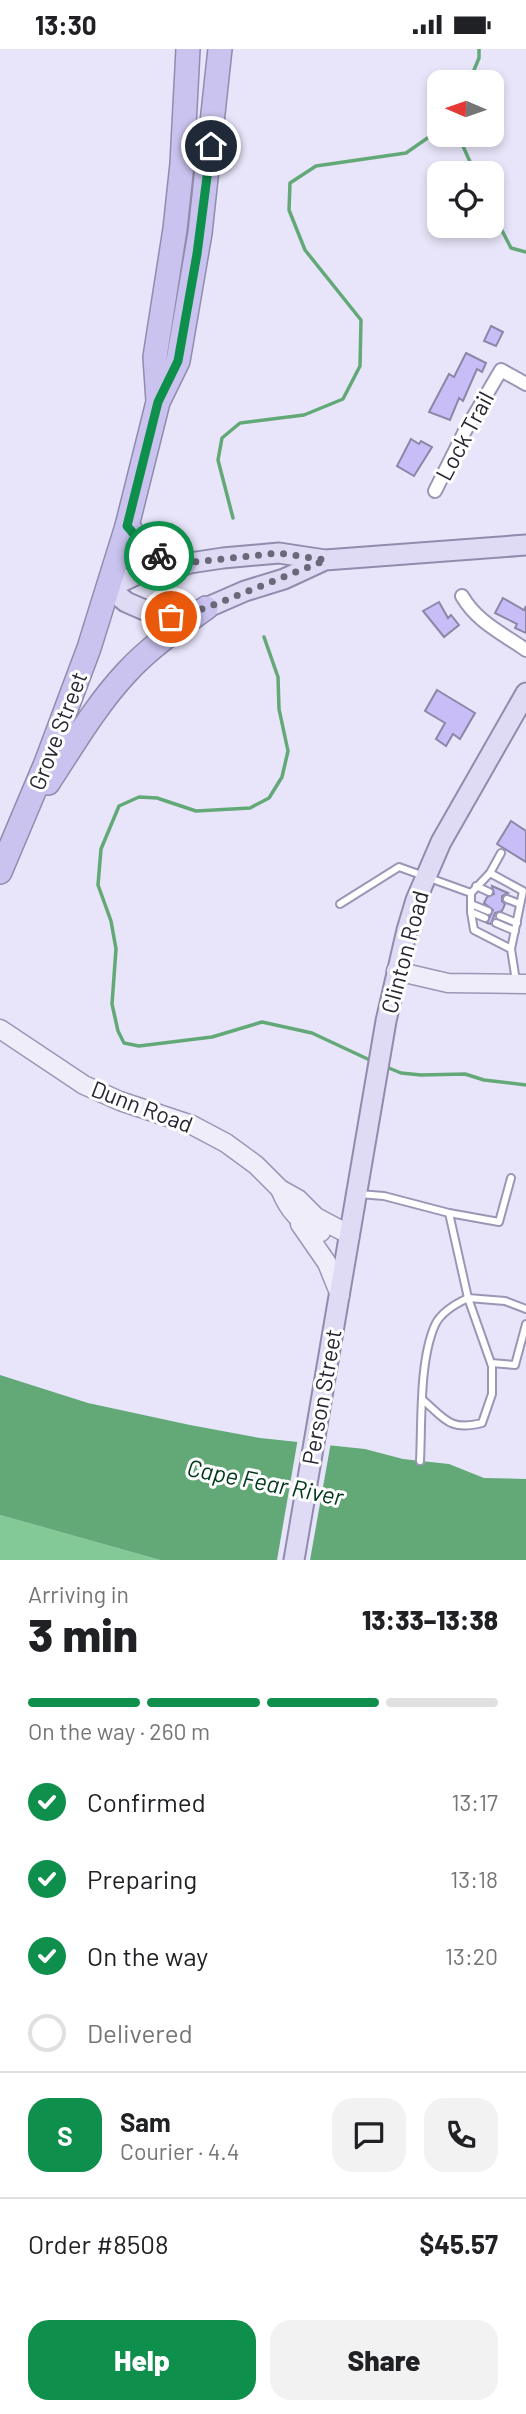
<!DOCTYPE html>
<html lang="en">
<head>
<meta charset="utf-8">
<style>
  :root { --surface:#fff; --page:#f2f2f2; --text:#202124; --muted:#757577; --line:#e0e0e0; --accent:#0e8f4c }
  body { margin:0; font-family:Barlow,sans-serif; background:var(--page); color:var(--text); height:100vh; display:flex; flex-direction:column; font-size:26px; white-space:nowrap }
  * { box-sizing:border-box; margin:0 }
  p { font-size:23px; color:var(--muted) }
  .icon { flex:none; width:38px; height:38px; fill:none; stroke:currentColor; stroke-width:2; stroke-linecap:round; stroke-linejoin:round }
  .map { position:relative; height:1511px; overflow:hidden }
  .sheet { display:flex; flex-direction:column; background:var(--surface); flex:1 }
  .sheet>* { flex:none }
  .needle { width:46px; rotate:272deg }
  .buttons { position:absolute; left:427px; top:21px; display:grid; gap:14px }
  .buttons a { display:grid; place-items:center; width:77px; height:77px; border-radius:14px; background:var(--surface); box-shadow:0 4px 10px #0003; font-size:35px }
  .pin { position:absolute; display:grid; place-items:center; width:60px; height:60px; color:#fff; margin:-30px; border:4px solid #fff; border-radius:50%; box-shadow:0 2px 7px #0007 }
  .courier { position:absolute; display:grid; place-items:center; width:70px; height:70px; margin:-35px; border:5px solid #0e8f4c; border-radius:50%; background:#fff; color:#222; box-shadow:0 2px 9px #0007 }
  .headline em { font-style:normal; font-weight:800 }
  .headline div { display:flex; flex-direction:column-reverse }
  .headline { display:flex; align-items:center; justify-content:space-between; height:119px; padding:0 28px }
  h1 { font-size:46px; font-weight:800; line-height:52px }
  .bar { display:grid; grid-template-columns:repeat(4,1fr); gap:10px 7px; align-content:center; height:84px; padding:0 28px }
  .bar i { height:9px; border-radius:5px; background:var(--line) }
  .bar .active { background:var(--accent) }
  .bar p { grid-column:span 4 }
  .line { display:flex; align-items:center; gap:18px; padding:0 28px; border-top:2px solid var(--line) }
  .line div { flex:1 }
  .round { display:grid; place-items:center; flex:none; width:74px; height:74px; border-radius:21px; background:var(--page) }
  ol { padding:0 28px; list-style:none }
  li { display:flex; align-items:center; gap:21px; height:77px }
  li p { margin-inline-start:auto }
  li .icon { padding:7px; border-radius:50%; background:var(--accent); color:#fff; stroke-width:4 }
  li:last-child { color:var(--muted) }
  li i { width:38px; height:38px; border:4px solid var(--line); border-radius:50% }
  .action { display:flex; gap:14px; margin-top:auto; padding:14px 28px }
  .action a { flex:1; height:80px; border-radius:21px; background:var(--accent); color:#fff; font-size:28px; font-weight:800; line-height:80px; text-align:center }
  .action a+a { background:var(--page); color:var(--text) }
  .status { display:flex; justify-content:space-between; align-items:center; height:49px; padding:0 35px; background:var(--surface); direction:ltr }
  .status svg { height:19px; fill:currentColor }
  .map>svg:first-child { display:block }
</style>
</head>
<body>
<div class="status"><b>13:30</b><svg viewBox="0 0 49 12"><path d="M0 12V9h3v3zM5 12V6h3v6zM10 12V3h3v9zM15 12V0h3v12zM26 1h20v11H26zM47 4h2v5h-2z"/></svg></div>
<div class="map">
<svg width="526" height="1511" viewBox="0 0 526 1511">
  <rect width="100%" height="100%" fill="#e8e5fa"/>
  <!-- forest -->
  <path fill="#82c996" d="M0,1466L160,1511H0Z"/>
  <!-- water -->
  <path fill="#63a978" d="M0,1326L88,1354L190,1376L260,1389L365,1400L403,1410L449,1415L484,1429L526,1430V1511H160L0,1466Z"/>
  <!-- pier -->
  <path fill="#e8e5fa" d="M298,1389L331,1393L310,1511H277Z"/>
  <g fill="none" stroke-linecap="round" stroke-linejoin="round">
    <!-- stream -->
    <g stroke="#63a978" stroke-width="3.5">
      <path d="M469,33L479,9V0"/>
      <path d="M458,86L475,124"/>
      <path d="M492,162L511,199L526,203"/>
      <path d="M233,469L218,411L222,389L240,374L304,366L343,350L360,317L361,271L305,201L289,161L290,134L316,117L406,104L439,81"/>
      <path d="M264,588L278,628L279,660L288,702L282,728L269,749L250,759L196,762L157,749L139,748L119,757L101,800L98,836L111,872L116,900L112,955L118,982L124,994L139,997L212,988L262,973L312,984L374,1013"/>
      <path d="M384,1017L401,1024L421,1026L465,1025L484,1031L526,1036"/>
    </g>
  </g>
  <!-- building -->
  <g fill="#c8bdf7" stroke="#8c87a7" stroke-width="2">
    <path d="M491,277L503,283L496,297L484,292Z"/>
    <path d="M466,304L486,314L482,323L477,320L463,352L459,349L450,371L429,363L449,325L454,328Z"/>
    <path d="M411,390L419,395L421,392L432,398L414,427L397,417Z"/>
    <path d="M503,549L524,561L526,557V584L515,579L517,575L495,564Z"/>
    <path d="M439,553L448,569L451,566L459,576L444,588L423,562Z"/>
    <path d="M437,641L475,664L460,690L453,685L446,697L436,690L445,674L425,662Z"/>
    <path d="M511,772L526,782V813L497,795Z"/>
    <path d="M492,837L508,844L502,847V852L505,855L502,862L495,864L491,875L487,874L493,861L484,854L487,848L494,845Z"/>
  </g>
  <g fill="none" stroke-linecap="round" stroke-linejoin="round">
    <defs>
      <g id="lane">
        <path d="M490,824L501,804"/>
        <path d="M476,837L489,843"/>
        <path d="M471,844L490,824L523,842L511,900"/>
        <path d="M507,850L520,855"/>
        <path d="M340,855L399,818L471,844V863L474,881L511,900L516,932"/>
        <path d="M471,855L488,862"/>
        <path d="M471,863L485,869"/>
        <path d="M500,867L517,874"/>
        <path d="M496,874L515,882"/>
        <path d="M359,1145L384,1147L449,1164L499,1173L511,1129"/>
        <path d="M449,1164L468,1249L505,1252L526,1260"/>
        <path d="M491,1314L515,1316L526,1275"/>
        <path d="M420,1412C422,1373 419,1312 435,1276C441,1263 455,1255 468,1249L492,1317V1345L482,1374C450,1382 446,1371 423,1351"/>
      </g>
      <g id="street">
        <path d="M435,442L465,382L501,321L526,335"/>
        <path d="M462,547C477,573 502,584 526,601"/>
      </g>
      <g id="secondary">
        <path d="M396,922L448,934L526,935"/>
        <path d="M0,980L84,1036L120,1052L192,1076L226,1094L256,1116L280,1140L298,1150L316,1168L350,1186"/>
        <path d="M280,1140C289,1162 299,1173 321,1183"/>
        <path d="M300,1175L327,1214L340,1246"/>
      </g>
      <g id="primary">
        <path d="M325,511L284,530L245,542L206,559L179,568L156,566L126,553L109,539L140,524L170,517L223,509L279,504L325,511L526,496"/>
        <path d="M294,1511L386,972L407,881L416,851L441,793L526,644"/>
      </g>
      <g id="highway">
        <path d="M158,352L155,308L175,180L182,115L188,0"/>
        <path d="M127,477C144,498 158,509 185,514"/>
        <path d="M48,734C73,696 96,656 127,623C150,598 178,579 206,559"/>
        <path d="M0,823L46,714L89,599L127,477L158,353L178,312L200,184L220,0"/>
      </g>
    </defs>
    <!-- lane casing -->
    <use href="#lane" stroke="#9b96b6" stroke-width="10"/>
    <!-- street casing -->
    <use href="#street" stroke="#9b96b6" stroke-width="16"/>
    <!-- secondary casing -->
    <use href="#secondary" stroke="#9b96b6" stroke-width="21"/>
    <!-- primary casing -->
    <use href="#primary" stroke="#918cad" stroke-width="23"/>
    <!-- highway casing -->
    <use href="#highway" stroke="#918cad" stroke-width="26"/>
    <!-- lane -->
    <use href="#lane" stroke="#fff" stroke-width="6"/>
    <!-- street -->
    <use href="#street" stroke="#fff" stroke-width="12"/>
    <!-- secondary -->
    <use href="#secondary" stroke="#efedfa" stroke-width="18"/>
    <!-- primary -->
    <use href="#primary" stroke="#dfdbf5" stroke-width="19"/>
    <!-- highway -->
    <use href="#highway" stroke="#cac3ef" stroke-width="23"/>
  </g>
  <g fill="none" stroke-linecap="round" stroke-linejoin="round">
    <!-- done -->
    <path stroke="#6b6979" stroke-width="7" stroke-dasharray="0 12.6" d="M159,507L185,514L279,504L326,511L206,559L171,568"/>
    <!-- route -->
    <path stroke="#0e8f4c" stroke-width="9" d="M159,507L145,498L127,477L158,353L178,312L197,205L211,97"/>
  </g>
  <g text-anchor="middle" stroke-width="6" stroke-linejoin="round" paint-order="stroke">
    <!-- street labels -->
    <g font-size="23" fill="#282633" stroke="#fff">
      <text transform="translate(465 387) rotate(-62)" y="8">Lock Trail</text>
      <text transform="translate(58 682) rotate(-69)" y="8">Grove Street</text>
      <text transform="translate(405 903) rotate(-75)" y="8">Clinton Road</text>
      <text transform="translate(142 1058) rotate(21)" y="8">Dunn Road</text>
      <text transform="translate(322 1348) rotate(-80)" y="8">Person Street</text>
    </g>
    <!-- water labels -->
    <g font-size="24" font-style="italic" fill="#00391a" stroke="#fff">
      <text transform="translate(265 1434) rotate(11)" y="8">Cape Fear River</text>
    </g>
  </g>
</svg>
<div class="buttons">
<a><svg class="needle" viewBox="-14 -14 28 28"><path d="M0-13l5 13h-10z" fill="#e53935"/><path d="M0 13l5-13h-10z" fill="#757577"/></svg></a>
<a><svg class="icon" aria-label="locate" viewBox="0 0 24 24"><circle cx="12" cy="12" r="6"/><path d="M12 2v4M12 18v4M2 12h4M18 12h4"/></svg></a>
</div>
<div class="pin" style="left:171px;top:568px;background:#ea580c"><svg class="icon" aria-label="bag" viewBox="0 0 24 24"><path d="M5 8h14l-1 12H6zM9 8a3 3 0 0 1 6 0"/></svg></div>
<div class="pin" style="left:211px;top:97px;background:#1f2937"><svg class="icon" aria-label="home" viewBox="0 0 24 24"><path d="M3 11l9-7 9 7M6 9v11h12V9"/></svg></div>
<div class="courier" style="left:159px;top:507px"><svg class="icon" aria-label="bike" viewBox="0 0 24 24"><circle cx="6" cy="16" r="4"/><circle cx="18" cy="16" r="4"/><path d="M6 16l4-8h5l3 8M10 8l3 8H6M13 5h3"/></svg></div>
</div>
<section class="sheet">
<div class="headline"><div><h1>3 min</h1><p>Arriving in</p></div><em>13:33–13:38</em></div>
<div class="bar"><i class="active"></i><i class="active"></i><i class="active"></i><i></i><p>On the way · 260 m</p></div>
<ol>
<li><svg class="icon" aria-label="check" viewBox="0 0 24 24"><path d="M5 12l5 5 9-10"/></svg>Confirmed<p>13:17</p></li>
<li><svg class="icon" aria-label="check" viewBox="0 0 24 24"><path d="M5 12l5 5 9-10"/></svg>Preparing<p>13:18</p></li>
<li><svg class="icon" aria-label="check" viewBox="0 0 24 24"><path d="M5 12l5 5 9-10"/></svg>On the way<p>13:20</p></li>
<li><i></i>Delivered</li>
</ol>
<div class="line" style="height:126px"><b class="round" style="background:var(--accent);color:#fff">S</b><div><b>Sam</b><p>Courier · 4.4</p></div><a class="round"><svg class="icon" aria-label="chat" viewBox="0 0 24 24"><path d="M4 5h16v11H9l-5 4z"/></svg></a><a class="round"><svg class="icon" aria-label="phone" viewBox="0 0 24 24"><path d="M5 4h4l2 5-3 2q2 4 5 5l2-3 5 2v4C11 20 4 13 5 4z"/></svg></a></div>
<div class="line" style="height:91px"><div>Order #8508</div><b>$45.57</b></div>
<div class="action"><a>Help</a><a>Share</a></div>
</section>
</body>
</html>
